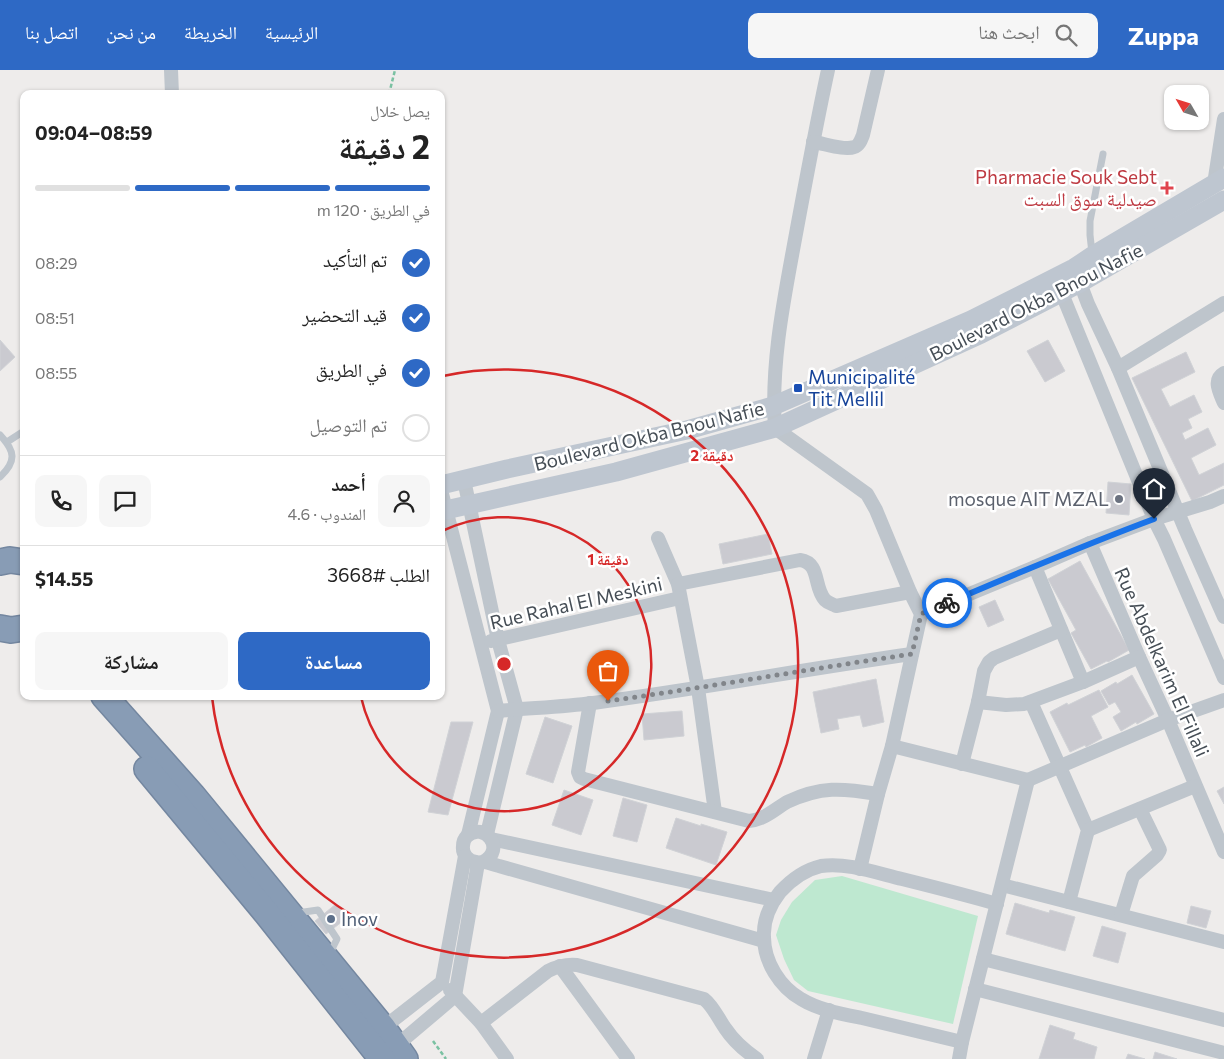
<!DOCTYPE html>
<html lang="ar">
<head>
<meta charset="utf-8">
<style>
  :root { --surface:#fff; --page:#f6f6f6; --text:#222; --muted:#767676; --line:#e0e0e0; --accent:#2e69c5 }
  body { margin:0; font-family:Commissioner,"Noto Naskh Arabic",sans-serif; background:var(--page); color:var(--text); direction:rtl; height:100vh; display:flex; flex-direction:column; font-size:19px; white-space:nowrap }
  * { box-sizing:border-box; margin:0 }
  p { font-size:16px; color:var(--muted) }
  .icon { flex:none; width:28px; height:28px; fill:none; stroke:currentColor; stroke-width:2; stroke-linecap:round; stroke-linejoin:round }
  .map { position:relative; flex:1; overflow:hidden; direction:ltr }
  .drawer { position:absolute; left:20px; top:20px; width:425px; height:610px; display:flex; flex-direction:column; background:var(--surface); border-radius:10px; box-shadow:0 1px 4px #0004; direction:rtl }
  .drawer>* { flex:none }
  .needle { width:32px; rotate:309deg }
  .fabs { position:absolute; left:1164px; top:15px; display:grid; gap:10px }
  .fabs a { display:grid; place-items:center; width:45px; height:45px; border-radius:10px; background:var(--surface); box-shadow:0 1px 4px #0004; font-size:25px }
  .pin { position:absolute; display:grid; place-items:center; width:42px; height:42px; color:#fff; margin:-51px -21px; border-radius:50% 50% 50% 0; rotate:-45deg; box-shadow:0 0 5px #0007 }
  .pin .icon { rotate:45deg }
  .courier { position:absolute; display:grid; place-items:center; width:50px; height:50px; margin:-25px; border:4px solid #1a73e8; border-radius:50%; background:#fff; color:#222; box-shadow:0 1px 6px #0007 }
  .summary em { font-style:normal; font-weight:700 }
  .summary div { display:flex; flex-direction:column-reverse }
  .summary { display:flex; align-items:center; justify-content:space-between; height:85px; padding:0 15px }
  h1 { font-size:32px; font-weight:700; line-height:38px }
  .bar { display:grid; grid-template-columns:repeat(4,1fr); gap:8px 5px; align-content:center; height:60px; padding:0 15px }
  .bar i { height:6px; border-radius:4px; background:var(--line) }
  .bar .on { background:var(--accent) }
  .bar p { grid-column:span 4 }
  .line { display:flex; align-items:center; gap:12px; padding:0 15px; border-top:1px solid var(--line) }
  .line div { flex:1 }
  .round { display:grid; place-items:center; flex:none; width:52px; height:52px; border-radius:10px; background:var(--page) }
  ol { padding:0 15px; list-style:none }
  li { display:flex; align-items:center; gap:15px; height:55px }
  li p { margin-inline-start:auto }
  li .icon { padding:5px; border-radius:50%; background:var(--accent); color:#fff; stroke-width:4 }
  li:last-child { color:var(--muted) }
  li i { width:28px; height:28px; border:2px solid var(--line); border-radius:50% }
  .primary-button { display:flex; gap:10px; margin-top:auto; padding:10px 15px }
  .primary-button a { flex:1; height:58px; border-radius:10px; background:var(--accent); color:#fff; font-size:20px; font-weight:700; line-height:58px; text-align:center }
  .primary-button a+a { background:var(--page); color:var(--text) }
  header { display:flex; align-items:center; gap:30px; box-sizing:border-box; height:70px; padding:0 25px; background:var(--accent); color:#fff }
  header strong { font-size:24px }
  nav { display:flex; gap:28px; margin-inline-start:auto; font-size:18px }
  .search { width:350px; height:45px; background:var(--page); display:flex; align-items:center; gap:12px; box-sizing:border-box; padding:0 18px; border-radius:10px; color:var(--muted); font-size:19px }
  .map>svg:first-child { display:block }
</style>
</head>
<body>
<header>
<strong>Zuppa</strong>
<div class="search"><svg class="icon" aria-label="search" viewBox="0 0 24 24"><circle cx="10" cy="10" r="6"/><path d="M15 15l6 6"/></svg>ابحث هنا</div>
<nav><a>الرئيسية</a><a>الخريطة</a><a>من نحن</a><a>اتصل بنا</a></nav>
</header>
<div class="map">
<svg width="1224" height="989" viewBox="0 0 1224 989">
  <rect width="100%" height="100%" fill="#eeeceb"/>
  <!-- green -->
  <path fill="#bee8d0" d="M842,806L978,846L953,954L808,921L794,910L784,889L776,865L781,850L792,832L815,810Z"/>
  <!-- building -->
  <g fill="#cacad0" stroke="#d0d2d6">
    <path d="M0,270L15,287L0,301Z"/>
    <path d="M1048,270L1065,301L1045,312L1027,281Z"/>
    <path d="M1186,282L1195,302L1161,319L1170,337L1194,325L1202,342L1188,349L1192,358L1182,363L1185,370L1208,358L1216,375L1191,388L1199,405L1224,393V415L1192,431L1132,308Z"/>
    <path d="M1108,412L1131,414L1129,445L1106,443Z"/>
    <path d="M768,464L772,484L723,494L719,474Z"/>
    <path d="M1080,491L1129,580L1108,592L1107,591L1091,599L1071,563L1076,560L1048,509Z"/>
    <path d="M995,530L1004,550L988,557L979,537Z"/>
    <path d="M1132,605L1154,644L1137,654L1136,652L1121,661L1113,647L1121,642L1115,632L1109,635L1101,621L1116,612L1117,614Z"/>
    <path d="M876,609L884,652L863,657L860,645L837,649L839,659L821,663L813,622Z"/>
    <path d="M1099,620L1108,637L1091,646L1102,668L1086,677L1085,675L1070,682L1050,642L1067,633L1068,635Z"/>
    <path d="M682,641L684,666L644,670L642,644Z"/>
    <path d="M545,647L572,656L553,713L526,704Z"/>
    <path d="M451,652H473L448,745L428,742Z"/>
    <path d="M1224,717V734L1217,721Z"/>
    <path d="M564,720L593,730L581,765L552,755Z"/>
    <path d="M623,728L647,735L637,772L613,766Z"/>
    <path d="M676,748L701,756V754L727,762L716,795L666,778Z"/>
    <path d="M1015,833L1049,843L1050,840L1075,847L1065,881L1006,864Z"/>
    <path d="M336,834L347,848L326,864L315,851Z"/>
    <path d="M1191,836L1211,841L1206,858L1187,853Z"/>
    <path d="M1102,856L1126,863L1118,893L1093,886Z"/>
    <path d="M1050,955L1075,963L1073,969L1097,977L1094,989H1039Z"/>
    <path d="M1155,982L1177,989H1153Z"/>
    <path d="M1128,984L1145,989H1126Z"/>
  </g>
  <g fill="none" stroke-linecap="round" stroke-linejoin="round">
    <defs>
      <g id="highway">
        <path d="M0,492L10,490L24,492"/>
        <path d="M0,558L11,560L24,558"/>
        <path d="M104,626L193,726L383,958L405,989"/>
        <path d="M147,699L268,845L382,989"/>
      </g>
    </defs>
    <!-- highway casing -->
    <use href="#highway" stroke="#7487a0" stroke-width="28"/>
    <!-- path -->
    <g stroke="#7ac1a2" stroke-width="2.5" stroke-dasharray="4 2.5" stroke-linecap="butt">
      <path d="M389,24L395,0"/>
      <path d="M433,971L446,989"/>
    </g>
    <!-- lane -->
    <g stroke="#bec5cc" stroke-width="7">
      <path d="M1092,183L1090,165V151L1103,84"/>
      <path d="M0,365C15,381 17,391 0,407"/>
      <path d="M7,372L24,361"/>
      <path d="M297,843L318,840L337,869L329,885"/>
    </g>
    <!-- street -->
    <g stroke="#bec5cc" stroke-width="14">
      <path d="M171,0L172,24"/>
      <path d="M828,0C815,60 804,120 793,180C782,239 771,298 775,358L867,424L876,440L910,522L921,544L892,676L878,724L860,799"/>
      <path d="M813,72C823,73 845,81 854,77C859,76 861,70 863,65L878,0"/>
      <path d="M1214,114L1224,49"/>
      <path d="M1077,205L1088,234L1118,298L1185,459L1224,547"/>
      <path d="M1058,214L1154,449L1164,469L1224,608"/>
      <path d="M1118,298L1224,233"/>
      <path d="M1224,303C1212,310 1220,323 1224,333"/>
      <path d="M464,410L498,570L517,639L487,764"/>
      <path d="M441,420L498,641L468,765"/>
      <path d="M658,468L678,514L698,618L715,742"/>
      <path d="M1090,473L1139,587L1168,650L1224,782"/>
      <path d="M1035,497L1083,612"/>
      <path d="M678,514L800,490C821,493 813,517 825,530C828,533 832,534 836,536L910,522"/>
      <path d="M921,544L1035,497L1090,473L1154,449L1210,432L1224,426"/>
      <path d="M491,571L680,528"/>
      <path d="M978,632L1006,635L1024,634L1083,612L1139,587"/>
      <path d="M1031,632L1088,760L1069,832"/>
      <path d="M590,633L578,702L580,707L584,709L749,751C764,750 775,739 787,732C821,716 842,718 878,724"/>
      <path d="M498,641C530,638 562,637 593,633C700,619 805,599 912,584"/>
      <path d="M892,676L1028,710"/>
      <path d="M962,694L978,632L984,601L989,592L994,588L1061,560"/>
      <path d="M1028,710L1168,650L1224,630"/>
      <path d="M1088,760L1195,716"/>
      <path d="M491,769L774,830"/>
      <path d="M483,792C507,779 484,751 467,766C465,768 463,772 463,776C462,784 468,791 476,792C479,793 481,792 484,792C488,792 494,795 499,796L764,871"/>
      <path d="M1002,815L1224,872"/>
      <path d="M1121,845L1133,806L1157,785L1160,780L1140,739"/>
      <path d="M983,889L1224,950"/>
      <path d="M560,896L628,989"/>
      <path d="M975,919L1224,983"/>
      <path d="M450,920L481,953L507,989"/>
      <path d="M481,953L548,901C558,896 567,894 577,895L704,929C713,936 718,948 725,958C733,970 745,981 757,989"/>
      <path d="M383,958L442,912L465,786"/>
      <path d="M962,972C929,964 896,956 862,948C842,944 819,940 801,929C780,917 764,892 764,867C763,851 770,835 780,822C791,810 804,800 821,796C846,792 877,803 902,809C934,817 966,825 997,834"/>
      <path d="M396,976L455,926L478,793"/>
      <path d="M814,989L829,940"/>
      <path d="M959,989L962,972L1028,710"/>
    </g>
    <!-- secondary -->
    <g stroke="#bec6d0" stroke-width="19">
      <path d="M441,415L507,399L687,360L773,336L971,250L1074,198L1092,186L1224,108"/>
      <path d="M441,441L616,402L775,358L981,264L1080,213L1224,130"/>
    </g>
    <!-- highway -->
    <use href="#highway" stroke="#889cb5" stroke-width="25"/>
  </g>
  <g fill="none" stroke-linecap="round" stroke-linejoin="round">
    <!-- done -->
    <path stroke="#81858a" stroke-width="5" stroke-dasharray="0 9" d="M608,631C709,617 810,599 912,584L921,544L947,533"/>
    <!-- route -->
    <path stroke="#1a73e8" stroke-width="6" d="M947,533C1016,504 1084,475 1154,449"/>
  </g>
  <!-- distance rings -->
  <g fill="none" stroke="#d62828" stroke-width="2.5">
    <path d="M442 461A147 147 0 1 1 361 627"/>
    <path d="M443 306A294 294 0 1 1 212 627"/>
  </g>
  <!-- markers -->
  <path fill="#e0444e" stroke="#fff" stroke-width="2" d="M1164.5 110.5h5v5h5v5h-5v5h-5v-5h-5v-5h5z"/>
  <rect fill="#1a4fb4" stroke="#fff" stroke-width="2" x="793" y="313" width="10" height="10" rx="2.5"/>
  <circle fill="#6b7280" stroke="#fff" stroke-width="2" cx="1119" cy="429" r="5"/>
  <circle fill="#5c6f8a" stroke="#fff" stroke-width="2" cx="331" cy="849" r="5"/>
  <g text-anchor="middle" stroke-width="5" stroke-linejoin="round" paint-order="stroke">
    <!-- health labels -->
    <g font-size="19" fill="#be3a42" stroke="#fff" text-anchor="end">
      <text x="1157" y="114">Pharmacie Souk Sebt<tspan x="1157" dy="22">صيدلية سوق السبت</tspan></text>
    </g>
    <!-- street labels -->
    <g font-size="19" fill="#464e56" stroke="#fff">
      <text transform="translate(1036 232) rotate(-27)" y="7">Boulevard Okba Bnou Nafie</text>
      <text transform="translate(649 366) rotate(-14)" y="7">Boulevard Okba Bnou Nafie</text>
      <text transform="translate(576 533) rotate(-13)" y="7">Rue Rahal El Meskini</text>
      <text transform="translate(1162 592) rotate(66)" y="7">Rue Abdelkarim El Fillali</text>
    </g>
    <!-- transit labels -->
    <g font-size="19" fill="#164399" stroke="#fff" text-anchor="start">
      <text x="808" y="314">Municipalité<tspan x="808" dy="22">Tit Mellil</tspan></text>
    </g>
    <!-- worship labels -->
    <g font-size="19" fill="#5b616d" stroke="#fff" text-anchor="end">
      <text x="1109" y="436">mosque AIT MZAL</text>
    </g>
    <!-- service labels -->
    <g font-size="19" fill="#4e5e75" stroke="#fff" text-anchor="start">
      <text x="341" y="856">Inov</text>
    </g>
  </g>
  <circle cx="504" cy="594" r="8" fill="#d62828" stroke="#fff" stroke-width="2.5"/>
  <g font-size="15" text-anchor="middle" font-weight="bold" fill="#d62828" stroke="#fff" stroke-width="5" stroke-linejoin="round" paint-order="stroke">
    <text x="712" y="391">2 دقيقة</text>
    <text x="608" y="495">1 دقيقة</text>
  </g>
</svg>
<div class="fabs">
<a><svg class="needle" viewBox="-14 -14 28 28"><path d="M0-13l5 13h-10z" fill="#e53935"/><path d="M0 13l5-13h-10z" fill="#767676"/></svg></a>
</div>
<div class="pin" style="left:608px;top:631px;background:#ea580c"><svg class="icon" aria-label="bag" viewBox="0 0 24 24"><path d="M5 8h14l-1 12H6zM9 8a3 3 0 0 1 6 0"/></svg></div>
<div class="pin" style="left:1154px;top:449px;background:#1f2937"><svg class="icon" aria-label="home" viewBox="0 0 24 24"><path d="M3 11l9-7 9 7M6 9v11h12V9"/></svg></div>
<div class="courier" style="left:947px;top:533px"><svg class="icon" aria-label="bike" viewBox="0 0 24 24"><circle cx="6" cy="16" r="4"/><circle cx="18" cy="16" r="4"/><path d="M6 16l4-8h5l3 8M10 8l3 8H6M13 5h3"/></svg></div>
<section class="drawer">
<div class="summary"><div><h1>2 دقيقة</h1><p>يصل خلال</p></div><em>08:59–09:04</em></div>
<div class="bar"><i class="on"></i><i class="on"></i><i class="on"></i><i></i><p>في الطريق · 120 m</p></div>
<ol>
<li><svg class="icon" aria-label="check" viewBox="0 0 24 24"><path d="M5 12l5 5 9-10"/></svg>تم التأكيد<p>08:29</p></li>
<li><svg class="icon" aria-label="check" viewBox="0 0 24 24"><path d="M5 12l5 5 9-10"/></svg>قيد التحضير<p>08:51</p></li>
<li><svg class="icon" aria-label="check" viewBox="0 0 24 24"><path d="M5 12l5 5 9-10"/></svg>في الطريق<p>08:55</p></li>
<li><i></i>تم التوصيل</li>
</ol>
<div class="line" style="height:90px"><a class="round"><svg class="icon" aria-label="person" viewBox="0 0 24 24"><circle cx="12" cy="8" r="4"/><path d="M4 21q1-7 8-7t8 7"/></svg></a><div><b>أحمد</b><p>المندوب · 4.6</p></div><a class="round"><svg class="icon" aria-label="chat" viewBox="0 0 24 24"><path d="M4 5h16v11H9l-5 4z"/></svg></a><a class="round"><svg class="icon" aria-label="phone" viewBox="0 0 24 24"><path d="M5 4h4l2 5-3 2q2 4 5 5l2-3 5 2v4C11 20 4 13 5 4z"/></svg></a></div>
<div class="line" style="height:65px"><div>الطلب #3668</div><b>$14.55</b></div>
<div class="primary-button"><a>مساعدة</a><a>مشاركة</a></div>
</section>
</div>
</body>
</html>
